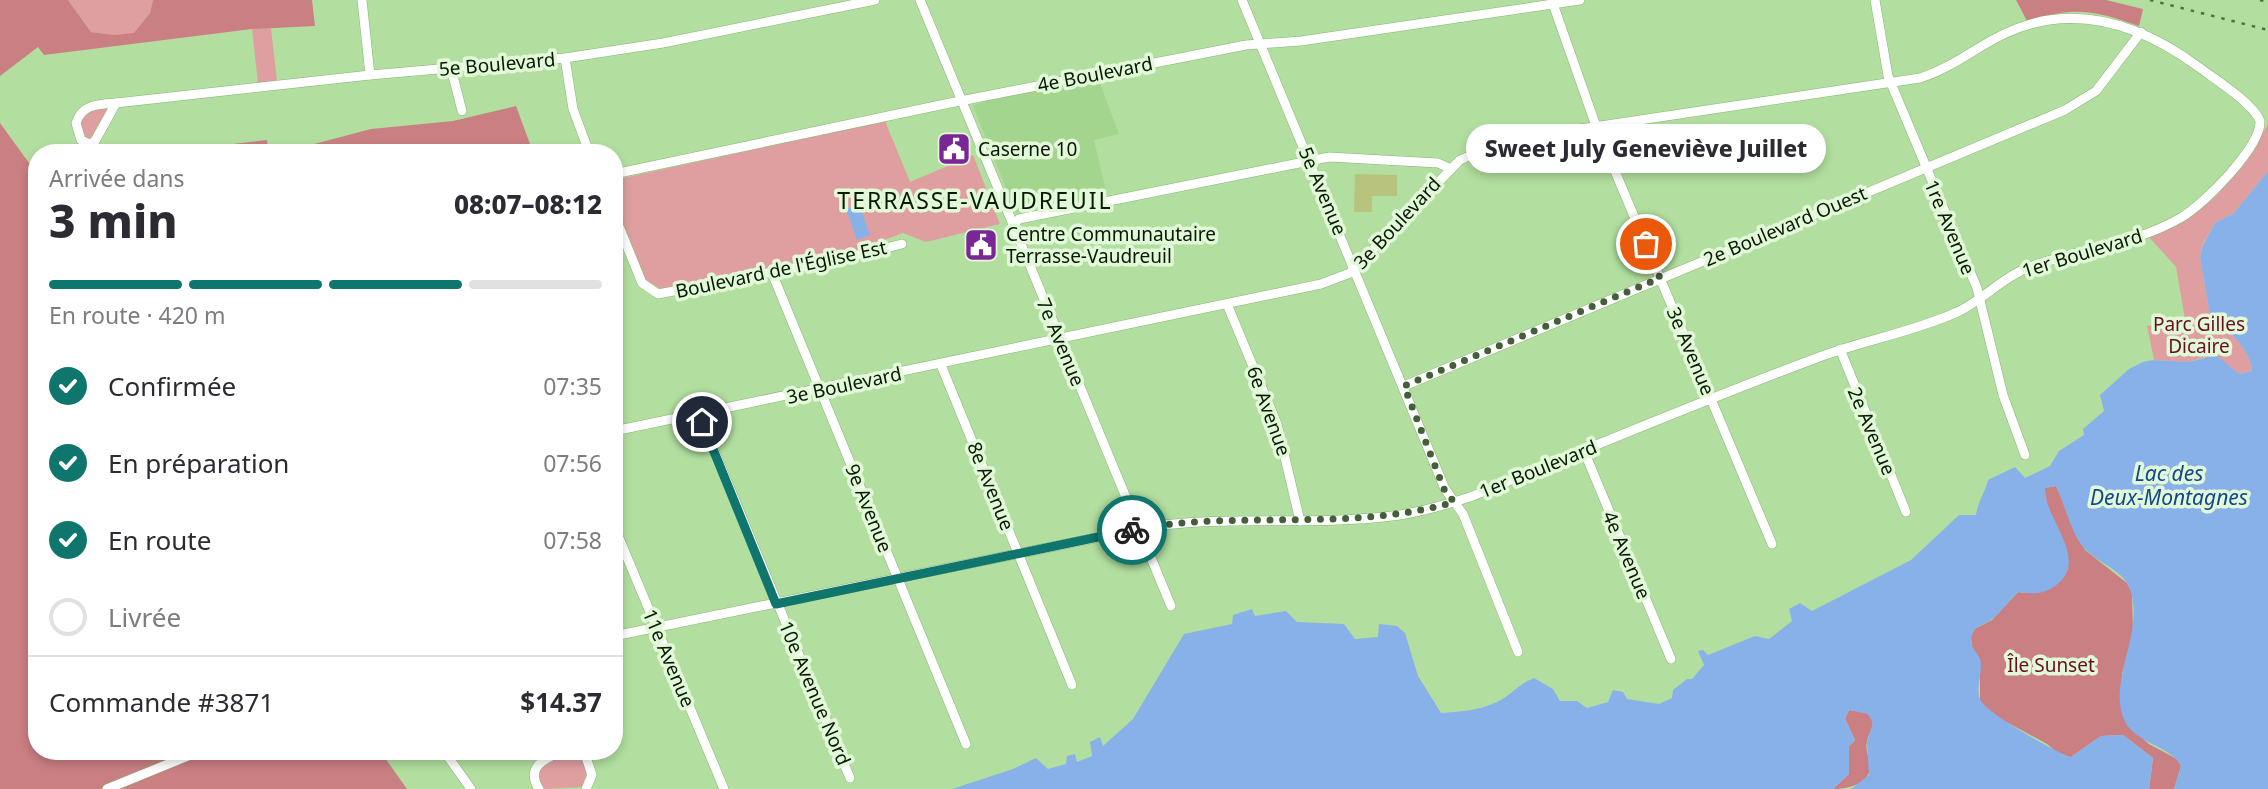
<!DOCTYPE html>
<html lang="fr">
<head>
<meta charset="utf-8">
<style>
  :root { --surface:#fff; --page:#f2f2f3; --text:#2b2b33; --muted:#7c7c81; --line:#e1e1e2; --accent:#0f766e }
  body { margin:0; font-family:"Noto Sans",sans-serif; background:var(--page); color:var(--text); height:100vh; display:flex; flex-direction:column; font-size:26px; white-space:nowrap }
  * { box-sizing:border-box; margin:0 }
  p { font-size:23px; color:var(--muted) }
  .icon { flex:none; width:38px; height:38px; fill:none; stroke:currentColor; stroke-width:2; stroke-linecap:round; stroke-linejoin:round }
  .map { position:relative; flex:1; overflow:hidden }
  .panel { position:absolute; left:28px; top:144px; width:595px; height:616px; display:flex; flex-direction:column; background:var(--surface); border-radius:28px; box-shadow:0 4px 10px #0003 }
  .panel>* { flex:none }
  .pin { position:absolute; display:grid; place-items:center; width:60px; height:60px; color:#fff; margin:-30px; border:4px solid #fff; border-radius:50%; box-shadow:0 2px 7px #0007 }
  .courier { position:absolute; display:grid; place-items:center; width:70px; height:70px; margin:-35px; border:5px solid #0f766e; border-radius:50%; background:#fff; color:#222; box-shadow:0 2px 9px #0007 }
  .bubble { position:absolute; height:49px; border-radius:24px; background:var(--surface); box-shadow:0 4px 10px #0003; font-size:23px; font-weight:800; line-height:49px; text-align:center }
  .overview em { font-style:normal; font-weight:800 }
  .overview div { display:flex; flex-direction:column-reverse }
  .overview { display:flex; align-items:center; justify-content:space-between; height:119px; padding:0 21px }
  h1 { font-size:46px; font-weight:800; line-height:52px }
  .bar { display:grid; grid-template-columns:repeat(4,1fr); gap:10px 7px; align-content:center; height:84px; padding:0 21px }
  .bar i { height:9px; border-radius:5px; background:var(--line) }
  .bar .on { background:var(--accent) }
  .bar p { grid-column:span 4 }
  .line { display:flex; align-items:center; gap:18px; padding:0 21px; border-top:2px solid var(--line) }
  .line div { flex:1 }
  ol { padding:0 21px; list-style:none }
  li { display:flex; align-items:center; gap:21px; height:77px }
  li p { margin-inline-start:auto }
  li .icon { padding:7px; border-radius:50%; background:var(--accent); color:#fff; stroke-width:4 }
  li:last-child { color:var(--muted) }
  li i { width:38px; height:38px; border:4px solid var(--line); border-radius:50% }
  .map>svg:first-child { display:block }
</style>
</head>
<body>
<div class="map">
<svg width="2268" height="789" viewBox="0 0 2268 789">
  <rect width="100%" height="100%" fill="#b2df9f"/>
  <!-- built -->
  <path fill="#a4d58f" d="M1098,78L1119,134L1094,140L1107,195L1016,213L973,106L991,99Z"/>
  <!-- green -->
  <g fill="#df9fa1">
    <path d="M68,0H153L150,13L134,34L115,35L91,32Z"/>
    <path d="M271,28L277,81L258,83L252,29Z"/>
    <path d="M98,108H108L90,139L85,138C77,122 82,114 98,108Z"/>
    <path d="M885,121L910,182L973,155L1000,224L926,242L903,233L884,240L881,245L843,255L662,290L645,279L614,204V180Z"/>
    <path d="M2268,124V171L2234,213L2215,223L2203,244L2200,257L2210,315C2226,327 2251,350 2252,371L2239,374L2204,357L2189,362L2154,360L2147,326L2185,319L2176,267L2149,237C2162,231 2176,226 2188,218C2223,197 2248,159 2268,124Z"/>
    <path d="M574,753L581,755L587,772L582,787L544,789C528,766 556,757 574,753Z"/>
  </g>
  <!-- forest -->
  <g fill="#ca7f83">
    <path d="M0,0H68L91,32L115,35L134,33L150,13L153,0H312L315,26L252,29L44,55L38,47L0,76Z"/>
    <path d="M2016,0H2106L2143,9L2139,26C2094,10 2074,6 2027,21Z"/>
    <path d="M516,106L533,152H284L371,129L453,121Z"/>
    <path d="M0,123L37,174V751H380L407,789H0Z"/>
    <path d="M267,140L268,149L278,152H168Z"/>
    <path d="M2056,486L2085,550L2127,583L2132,593L2133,631L2122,674L2127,725L2149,744L2177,759L2181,766L2174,789H2149L2153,758L2123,735L2101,736L2071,757L2060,755L2047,744L1990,713L1980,701V673L1972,649L1971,635L1976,628L1992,620L2018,592C2039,595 2056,588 2068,569C2069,537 2044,514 2045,488Z"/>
    <path d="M1849,710C1857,712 1864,709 1870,716C1877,725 1868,733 1867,742C1865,750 1869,757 1870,765C1871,784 1848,789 1833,789L1849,774V746L1855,740L1845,719Z"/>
  </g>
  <!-- water -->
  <g fill="#88b1ea">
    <path d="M2268,171V789H2174L2181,766C2170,744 2130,744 2122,714C2111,678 2143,632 2131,592C2125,570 2099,564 2085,549C2072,536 2064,503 2056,486L2045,488C2043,518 2092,560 2055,586C2042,595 2033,594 2018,592C2009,600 2002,612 1992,619C1986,625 1974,625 1972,635C1968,646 1976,650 1980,659C1984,672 1974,688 1981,701C1987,713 2058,754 2071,757L2101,736L2123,735L2153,758L2149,789H1851L1869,775L1867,742L1873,723L1868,714L1849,710L1845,719L1855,740L1849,746V774L1833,789H952L1013,769L1036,758L1048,769L1066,764L1067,756L1075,754L1077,762L1092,756L1090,742L1100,737L1103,746L1133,719L1184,634L1232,624L1233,615L1252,609L1255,616L1286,611L1297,622L1344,624L1355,639L1378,637L1379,624L1397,626L1405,633L1418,676L1441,713C1460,712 1480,710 1497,702C1510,696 1517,685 1534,678L1553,689L1560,701H1577L1587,708L1608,702L1613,690L1623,692L1627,699L1659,704L1672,698L1673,690L1687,679H1692L1704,665L1698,651L1703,650L1708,655L1755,636L1769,639L1792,621L1789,609L1800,603L1812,611L1911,560L1959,515H1976C1978,501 1985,493 1988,480L2015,467L2025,478L2050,466L2059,451L2084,435L2083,429L2104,411L2100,395L2129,369L2143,362L2154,360L2189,362L2216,355L2239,374L2252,371C2251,350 2226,327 2210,315L2200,257L2203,245L2215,223L2234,213Z"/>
    <path d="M859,204L870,235L857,240L846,209Z"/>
  </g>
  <!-- building -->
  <path fill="#b8c47d" d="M1355,174L1397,175V196H1372V212H1354Z"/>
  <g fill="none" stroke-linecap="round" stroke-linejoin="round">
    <defs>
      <g id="minor">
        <path d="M362,0L370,75"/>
        <path d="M920,0L1171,606"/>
        <path d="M1242,0L1445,489L1463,514L1518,652"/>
        <path d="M1875,0L1888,76L1977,288L2003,395L2025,455"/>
        <path d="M1552,1L1596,126L1772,544"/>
        <path d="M565,58L573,109L589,152"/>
        <path d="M451,68L462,111"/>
        <path d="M116,103L370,75L565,58L663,43L875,0"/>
        <path d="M116,103L95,141L90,144L81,140L76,123C82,104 99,104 116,103Z"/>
        <path d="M614,174L945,104L1246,45L1301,41L1580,0"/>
        <path d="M614,214L642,283L658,294L841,259L902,244"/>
        <path d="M1013,225L1019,219L1329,157L1438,163L1449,168"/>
        <path d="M772,273L966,744"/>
        <path d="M1227,304L1277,424L1300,521"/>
        <path d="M1840,349L1906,512"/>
        <path d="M941,365L1072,685"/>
        <path d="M1404,386L2065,110L2096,91L2141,32"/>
        <path d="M699,414L850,778"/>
        <path d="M614,431L1321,284L1350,273L1460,160L1492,146L1540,135L1920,78C1952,68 1976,47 2006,33C2076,1 2142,25 2200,68C2216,80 2253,103 2260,121C2261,147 2204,204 2182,217C2133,246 2078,248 2027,268C2000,279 1981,302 1955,313C1910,333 1860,341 1814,359C1698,402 1584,450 1470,497C1445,505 1419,513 1392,516C1311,526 1229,515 1149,527L614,636"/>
        <path d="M1584,451L1671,659"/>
        <path d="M614,526L724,789"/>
        <path d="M444,751L471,789"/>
        <path d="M584,751L592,775L586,789"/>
        <path d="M107,789L200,751"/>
        <path d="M539,789C525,767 545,758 563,751"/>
      </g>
    </defs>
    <!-- minor casing -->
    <use href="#minor" stroke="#88b375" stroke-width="10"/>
    <!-- minor -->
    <use href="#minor" stroke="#fff" stroke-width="9"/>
    <!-- rail -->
    <g stroke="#537047" stroke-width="2.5" stroke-dasharray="3.5 7" stroke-linecap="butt">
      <path d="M2150,0L2268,30"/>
      <path d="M2260,0L2268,2"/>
    </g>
  </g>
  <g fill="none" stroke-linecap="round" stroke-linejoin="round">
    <!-- done -->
    <path stroke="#445e3a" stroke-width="7" stroke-dasharray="0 12.6" d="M1132,530C1238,509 1348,533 1454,502L1444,489L1404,386L1660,278L1646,244"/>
    <!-- route -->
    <path stroke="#0f766e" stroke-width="9" d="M702,422L776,604L1132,530"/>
  </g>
  <!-- icons -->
  <defs>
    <symbol id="civic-square" viewBox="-11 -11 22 22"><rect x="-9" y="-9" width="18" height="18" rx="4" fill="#7b2696" stroke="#e2f9d9"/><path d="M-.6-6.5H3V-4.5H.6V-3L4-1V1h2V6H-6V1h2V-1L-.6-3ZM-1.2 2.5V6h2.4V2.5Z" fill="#fff"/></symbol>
  </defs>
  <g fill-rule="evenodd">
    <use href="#civic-square" x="935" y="130" width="38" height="38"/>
    <use href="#civic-square" x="962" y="226" width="38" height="38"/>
  </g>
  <g text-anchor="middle" stroke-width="7" stroke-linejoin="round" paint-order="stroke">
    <!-- street labels -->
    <g font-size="19" fill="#091903" stroke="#e2f9d9">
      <text transform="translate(497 64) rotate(-5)" y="7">5e Boulevard</text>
      <text transform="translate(1095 74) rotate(-11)" y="7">4e Boulevard</text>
      <text transform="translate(1323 191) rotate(67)" y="7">5e Avenue</text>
      <text transform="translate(1397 223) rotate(-47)" y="7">3e Boulevard</text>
      <text transform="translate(1785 226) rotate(-23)" y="7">2e Boulevard Ouest</text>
      <text transform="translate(1950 227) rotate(67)" y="7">1re Avenue</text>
      <text transform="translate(2082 253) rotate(-17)" y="7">1er Boulevard</text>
      <text transform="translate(781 269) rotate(-12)" y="7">Boulevard de l'Église Est</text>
      <text transform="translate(1061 342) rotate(67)" y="7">7e Avenue</text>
      <text transform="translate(1691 351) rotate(67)" y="7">3e Avenue</text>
      <text transform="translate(844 385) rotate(-12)" y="7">3e Boulevard</text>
      <text transform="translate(1269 411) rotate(70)" y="7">6e Avenue</text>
      <text transform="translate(1872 431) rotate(67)" y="7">2e Avenue</text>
      <text transform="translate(1538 469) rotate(-22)" y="7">1er Boulevard</text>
      <text transform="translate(991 486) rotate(68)" y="7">8e Avenue</text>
      <text transform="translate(869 508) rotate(68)" y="7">9e Avenue</text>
      <text transform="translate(1627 555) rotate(67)" y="7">4e Avenue</text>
      <text transform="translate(669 658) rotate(67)" y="7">11e Avenue</text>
      <text transform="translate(815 693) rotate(67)" y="7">10e Avenue Nord</text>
    </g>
    <!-- poi labels -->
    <g font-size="19" fill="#091903" stroke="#e2f9d9" text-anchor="start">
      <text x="978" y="156">Caserne 10</text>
      <text x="1006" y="241">Centre Communautaire<tspan x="1006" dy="22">Terrasse-Vaudreuil</tspan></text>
    </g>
    <!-- park labels -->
    <g font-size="19" fill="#690d20" stroke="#e2f9d9">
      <text x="2199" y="331">Parc Gilles<tspan x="2199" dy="22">Dicaire</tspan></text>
      <text x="2051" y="672">Île Sunset</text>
    </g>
    <!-- water labels -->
    <g font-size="21" font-style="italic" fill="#12478a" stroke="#e2f9d9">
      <text x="2169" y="481">Lac des<tspan x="2169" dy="24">Deux-Montagnes</tspan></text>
    </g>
    <!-- quarter labels -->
    <g font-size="23" letter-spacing="2" fill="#091903" stroke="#e2f9d9">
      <text x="975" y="209">TERRASSE-VAUDREUIL</text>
    </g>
  </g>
</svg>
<div class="pin" style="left:1646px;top:244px;background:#ea580c"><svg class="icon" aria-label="bag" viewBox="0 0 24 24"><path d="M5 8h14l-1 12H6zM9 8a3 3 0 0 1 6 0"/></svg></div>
<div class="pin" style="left:702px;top:422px;background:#1f2937"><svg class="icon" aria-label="home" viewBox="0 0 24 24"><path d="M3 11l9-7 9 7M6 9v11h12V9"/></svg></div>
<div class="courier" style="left:1132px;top:530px"><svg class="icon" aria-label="bike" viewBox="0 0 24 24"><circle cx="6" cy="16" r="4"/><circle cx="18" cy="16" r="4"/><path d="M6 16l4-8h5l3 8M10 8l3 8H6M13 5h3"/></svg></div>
<div class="bubble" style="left:1466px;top:124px;width:360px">Sweet July Geneviève Juillet</div>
<section class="panel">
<div class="overview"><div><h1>3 min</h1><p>Arrivée dans</p></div><em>08:07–08:12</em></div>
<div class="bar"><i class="on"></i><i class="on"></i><i class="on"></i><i></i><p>En route · 420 m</p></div>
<ol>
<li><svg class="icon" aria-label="check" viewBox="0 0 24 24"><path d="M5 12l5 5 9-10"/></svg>Confirmée<p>07:35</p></li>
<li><svg class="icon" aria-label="check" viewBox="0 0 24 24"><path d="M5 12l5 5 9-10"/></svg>En préparation<p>07:56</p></li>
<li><svg class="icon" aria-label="check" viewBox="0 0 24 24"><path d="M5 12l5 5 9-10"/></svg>En route<p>07:58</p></li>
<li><i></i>Livrée</li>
</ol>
<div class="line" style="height:91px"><div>Commande #3871</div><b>$14.37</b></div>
</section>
</div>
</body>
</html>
